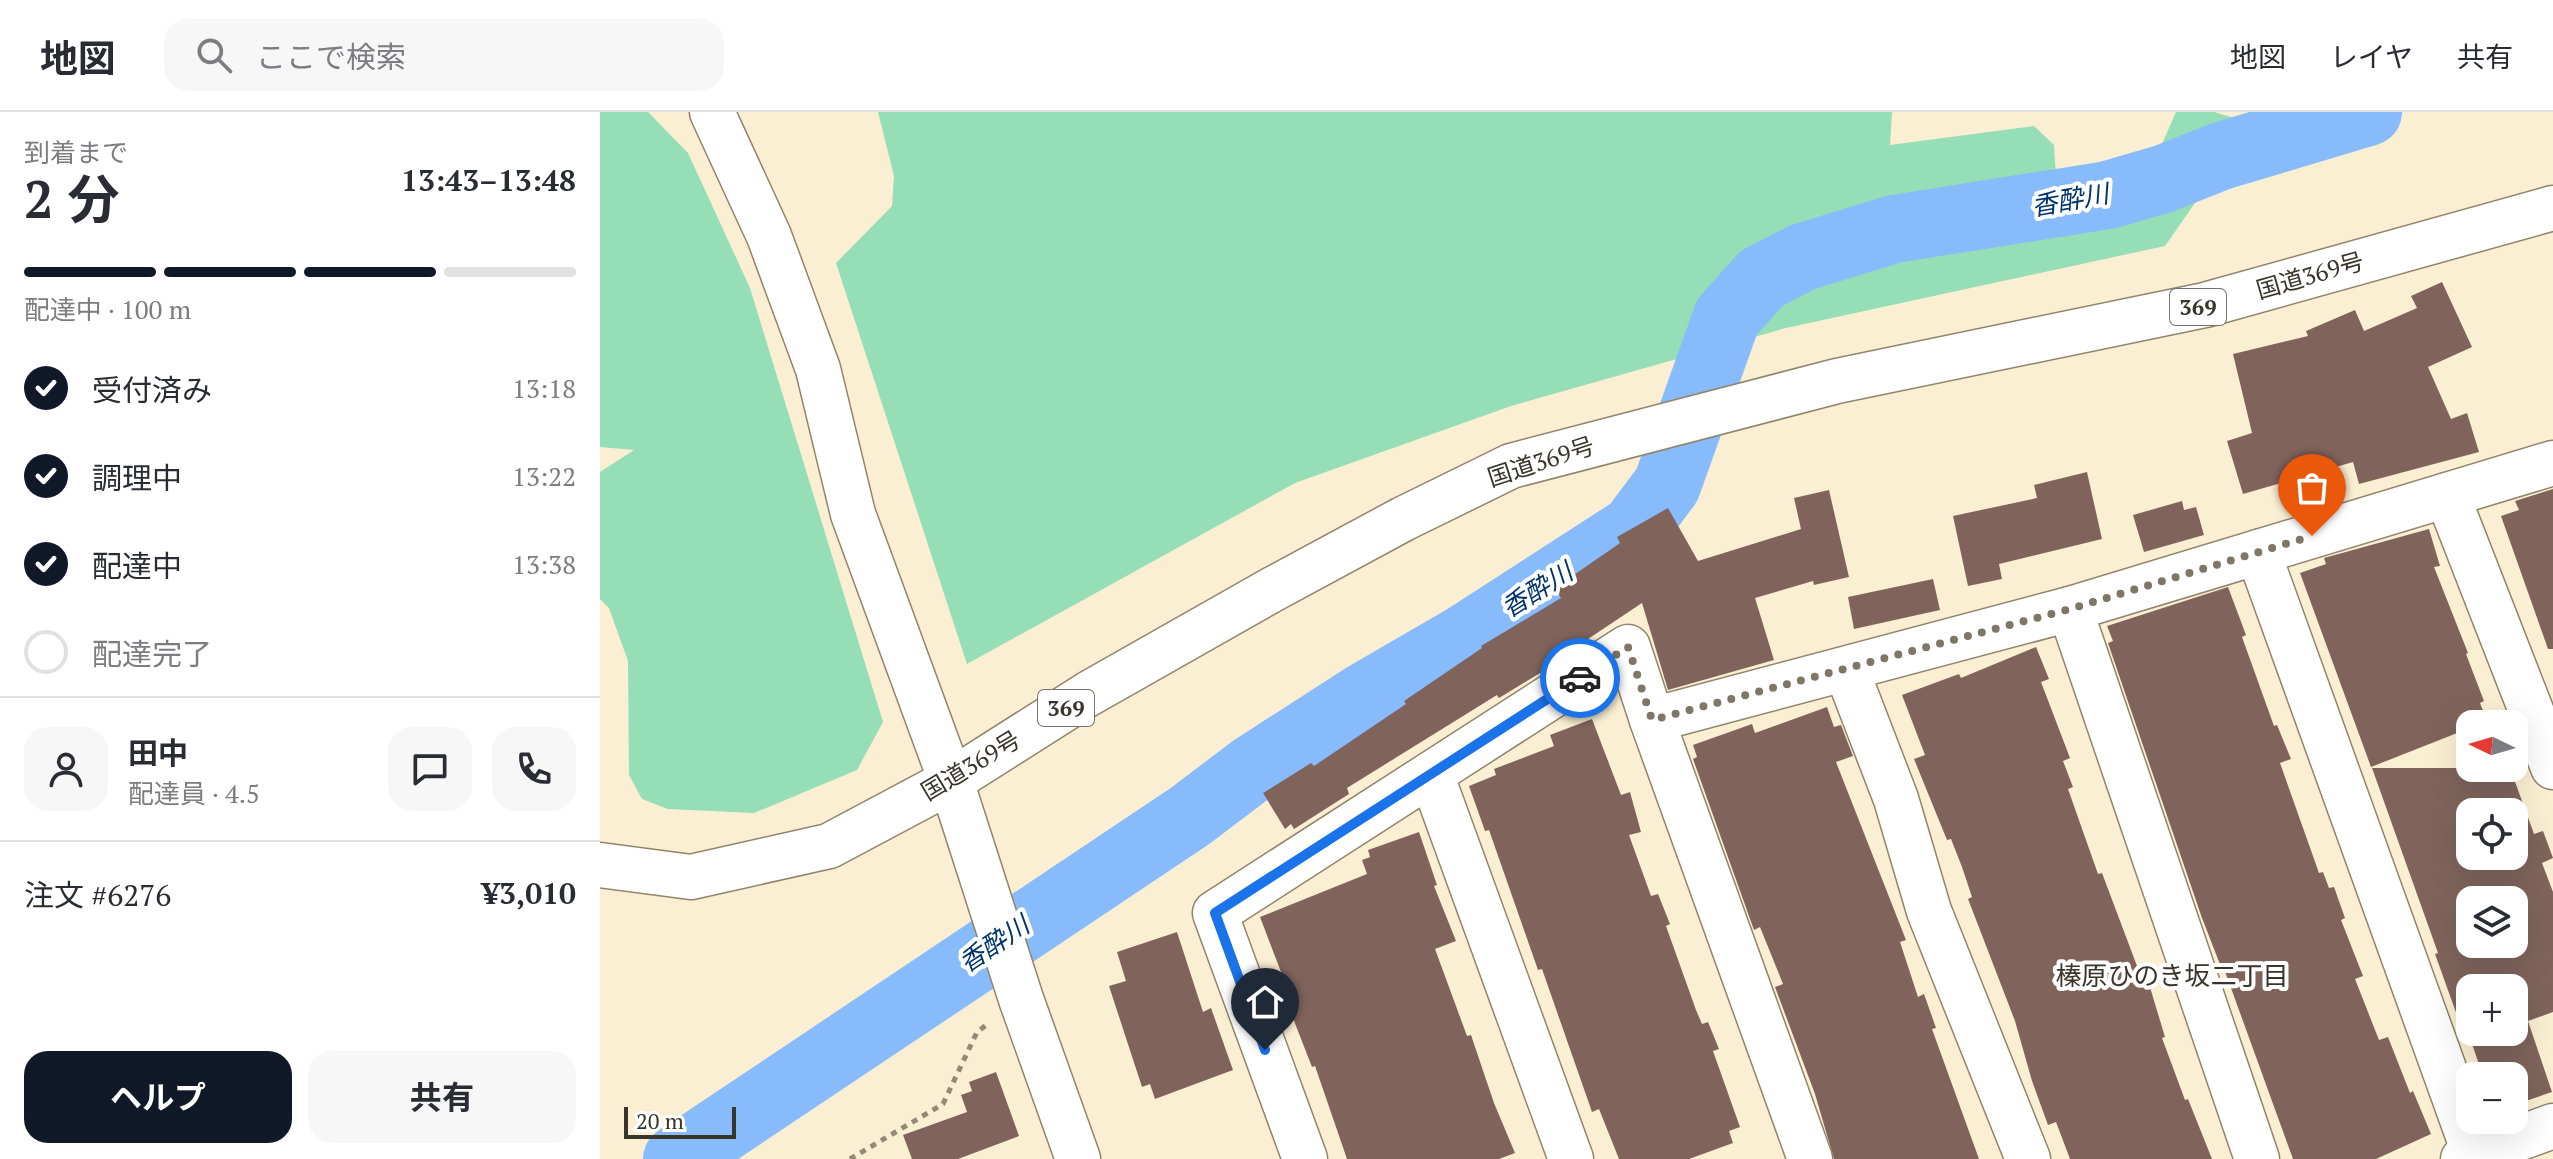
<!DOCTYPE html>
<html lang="ja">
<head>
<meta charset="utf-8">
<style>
  :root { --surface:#fff; --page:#f7f7f7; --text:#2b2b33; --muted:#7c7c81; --line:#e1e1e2; --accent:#111827 }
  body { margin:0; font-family:"PT Serif","Noto Sans JP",serif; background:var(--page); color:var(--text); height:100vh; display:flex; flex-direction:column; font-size:30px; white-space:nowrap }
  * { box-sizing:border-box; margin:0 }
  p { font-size:26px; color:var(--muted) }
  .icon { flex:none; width:44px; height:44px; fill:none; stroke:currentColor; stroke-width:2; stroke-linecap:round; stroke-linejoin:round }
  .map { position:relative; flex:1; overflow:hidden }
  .details { display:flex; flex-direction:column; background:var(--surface); width:600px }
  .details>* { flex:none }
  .needle { width:52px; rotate:275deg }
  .buttons { position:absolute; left:1856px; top:598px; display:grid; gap:16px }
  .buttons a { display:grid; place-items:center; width:72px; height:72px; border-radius:16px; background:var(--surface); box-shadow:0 8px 32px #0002; font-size:40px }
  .scale { position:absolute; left:24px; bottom:20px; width:112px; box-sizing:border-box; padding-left:8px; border:4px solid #3a352b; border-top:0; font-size:22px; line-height:28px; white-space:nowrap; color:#3a352b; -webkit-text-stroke:6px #fff; paint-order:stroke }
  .pin { position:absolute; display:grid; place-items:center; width:68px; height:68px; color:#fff; margin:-82px -34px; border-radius:50% 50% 50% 0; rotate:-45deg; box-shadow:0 0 8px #0007 }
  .pin .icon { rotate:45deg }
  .courier { position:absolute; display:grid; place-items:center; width:80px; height:80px; margin:-40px; border:6px solid #1a73e8; border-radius:50%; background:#fff; color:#222; box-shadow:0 2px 10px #0007 }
  .overview em { font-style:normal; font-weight:700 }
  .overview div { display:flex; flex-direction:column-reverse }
  .overview { display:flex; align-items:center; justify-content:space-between; height:136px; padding:0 24px }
  h1 { font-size:52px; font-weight:700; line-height:60px }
  .bar { display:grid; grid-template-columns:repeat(4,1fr); gap:12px 8px; align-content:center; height:96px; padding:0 24px }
  .bar i { height:10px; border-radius:6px; background:var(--line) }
  .bar .current { background:var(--accent) }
  .bar p { grid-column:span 4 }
  .line { display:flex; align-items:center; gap:20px; padding:0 24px; border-top:2px solid var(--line) }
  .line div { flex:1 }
  .round { display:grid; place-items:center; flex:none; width:84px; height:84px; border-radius:24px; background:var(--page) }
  ol { padding:0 24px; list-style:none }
  li { display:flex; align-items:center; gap:24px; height:88px }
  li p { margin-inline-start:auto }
  li .icon { padding:8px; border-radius:50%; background:var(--accent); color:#fff; stroke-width:4 }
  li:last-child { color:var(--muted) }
  li i { width:44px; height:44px; border:4px solid var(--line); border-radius:50% }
  .button { display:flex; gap:16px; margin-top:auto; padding:16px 24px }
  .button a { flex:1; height:92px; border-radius:24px; background:var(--accent); color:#fff; font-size:32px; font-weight:700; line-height:92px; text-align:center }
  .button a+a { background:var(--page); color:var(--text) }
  header { display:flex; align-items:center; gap:48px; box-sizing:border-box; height:112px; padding:0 40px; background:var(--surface); border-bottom:2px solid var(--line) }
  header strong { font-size:38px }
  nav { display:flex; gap:44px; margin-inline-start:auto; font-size:28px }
  .search { width:560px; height:72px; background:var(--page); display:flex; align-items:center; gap:20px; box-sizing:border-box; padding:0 28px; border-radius:24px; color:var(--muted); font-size:30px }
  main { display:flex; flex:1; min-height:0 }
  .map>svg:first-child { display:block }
</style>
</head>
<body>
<header>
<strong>地図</strong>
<div class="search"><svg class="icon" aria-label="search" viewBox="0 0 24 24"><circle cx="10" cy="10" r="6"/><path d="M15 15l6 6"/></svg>ここで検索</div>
<nav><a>地図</a><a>レイヤ</a><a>共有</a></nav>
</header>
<main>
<section class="details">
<div class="overview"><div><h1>2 分</h1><p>到着まで</p></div><em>13:43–13:48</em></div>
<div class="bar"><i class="current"></i><i class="current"></i><i class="current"></i><i></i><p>配達中 · 100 m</p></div>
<ol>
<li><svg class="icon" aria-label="check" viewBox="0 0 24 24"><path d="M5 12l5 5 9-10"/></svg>受付済み<p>13:18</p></li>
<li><svg class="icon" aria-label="check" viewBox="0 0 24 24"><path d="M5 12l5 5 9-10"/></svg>調理中<p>13:22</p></li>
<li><svg class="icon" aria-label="check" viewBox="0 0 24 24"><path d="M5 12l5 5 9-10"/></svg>配達中<p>13:38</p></li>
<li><i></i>配達完了</li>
</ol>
<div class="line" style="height:144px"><a class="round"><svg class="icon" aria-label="person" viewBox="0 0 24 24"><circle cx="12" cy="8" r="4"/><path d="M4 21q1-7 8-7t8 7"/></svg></a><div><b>田中</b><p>配達員 · 4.5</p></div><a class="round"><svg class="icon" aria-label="chat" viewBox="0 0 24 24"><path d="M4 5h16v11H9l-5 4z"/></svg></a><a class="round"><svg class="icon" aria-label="phone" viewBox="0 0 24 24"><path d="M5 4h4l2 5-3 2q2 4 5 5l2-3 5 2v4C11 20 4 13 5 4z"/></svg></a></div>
<div class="line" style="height:104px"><div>注文 #6276</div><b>¥3,010</b></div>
<div class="button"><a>ヘルプ</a><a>共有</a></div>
</section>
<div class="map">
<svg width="1953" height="1047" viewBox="0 0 1953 1047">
  <rect width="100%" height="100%" fill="#fbefd3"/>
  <!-- green -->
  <g fill="#95deb6">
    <path d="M0,0H48L88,41L150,176L283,610L257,658L154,701L68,697L42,687L29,663L28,549L9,496L0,487V360L34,338L0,335Z"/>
    <path d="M278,0H1292L1290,33L1434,14L1454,33L1458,98L1532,100L1576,0H1614L1651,11L1565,134L1186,216L911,294L695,371L367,552L236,151L292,94L294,64Z"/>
  </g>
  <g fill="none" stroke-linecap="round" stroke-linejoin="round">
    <!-- river -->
    <path stroke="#88bbfc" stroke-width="68" d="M77,1047L590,704L652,657L762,586L862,528L1034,417L1067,373L1127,205L1162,166L1203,145L1294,117L1508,83L1563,67L1621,44L1768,0"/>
  </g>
  <!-- building -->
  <g fill="#80645c" fill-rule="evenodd">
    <path d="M1842,170L1872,235L1828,255L1851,307L1867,301L1879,340L1759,372L1753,350L1643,382L1627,329L1652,321L1633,242L1708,224L1706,219L1755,198L1764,219L1817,196L1811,184Z"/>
    <path d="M1487,360L1502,427L1399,452L1402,467L1368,474L1353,404L1437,386L1434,373Z"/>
    <path d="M1953,377V537H1948L1901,404L1919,398L1915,389Z"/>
    <path d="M1229,378L1249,465L1214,473L1213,469L1155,486L1174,548L1068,578L1042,491L949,553L950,555L899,586L897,583L747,676L749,682L694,717L691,712L685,717L663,681L711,651L714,654L806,592L804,589L882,536L881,534L961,486L955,476L1020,431L1017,425L1068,396L1098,449L1201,417L1194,386Z"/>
    <path d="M1582,389L1584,398L1596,395L1604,423L1544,440L1533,403Z"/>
    <path d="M1829,417L1840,454L1834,455L1868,541L1866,542L1884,589L1880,591L1887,609L1870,612V616L1771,655L1700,461L1726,452L1724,446Z"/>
    <path d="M1333,467L1340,498L1254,517L1248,485Z"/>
    <path d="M1628,475L1646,523L1642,525L1674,614L1677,613L1691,647L1680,651L1719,761L1723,760L1729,776L1734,775L1745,806L1741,808L1763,864L1755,867L1779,928L1788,925L1810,981L1813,979L1831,1022L1776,1047H1693L1623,854L1621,855L1602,806L1508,531L1513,529L1507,514Z"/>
    <path d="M1436,535L1449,567L1441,570L1470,646L1463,649L1473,675L1468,677L1498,762L1502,761L1537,854L1543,852L1565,925L1562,926L1585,988L1588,987L1612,1047H1470L1456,1010L1448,1013L1432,969L1415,909L1368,787L1372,785L1362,755L1351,727L1347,728L1314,647L1325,643L1302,583L1359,562L1361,566Z"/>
    <path d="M1227,595L1234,615L1241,613L1253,644L1236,650L1306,828L1300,830L1318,885L1324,882L1336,916L1332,917L1379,1047H1234L1215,982L1175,875L1183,872L1160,815L1154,818L1093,647L1097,645L1093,633L1152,612L1155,621Z"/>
    <path d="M992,607L1021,683L1030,680L1041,720L1029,723L1051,784L1058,782L1070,812L1066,814L1096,898L1102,912L1108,910L1119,937L1113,939L1140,1015L1129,1019L1133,1031L1089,1047H1019L999,997L992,1000L942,857L938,858L889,718L885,719L869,674L896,663L894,657L954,634L950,623Z"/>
    <path d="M1772,656H1910L1934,722L1943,719L1953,746L1942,751L1953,780V900L1928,909L1952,980L1914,993V964H1883L1871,929L1867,931L1835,842L1838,841ZM1870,700H1914V744H1870ZM1870,788H1914V832H1870ZM1870,876H1914V920H1870Z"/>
    <path d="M819,720L837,773L834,774L856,829L835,837L867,924L871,923L894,991L915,1041L899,1047H747L715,954L712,955L696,914L682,874L686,873L660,805L767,762L762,748L770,745L768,738Z"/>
    <path d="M577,820L603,900L611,896L633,958L555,987L550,972L542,975L509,874L526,869L517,840Z"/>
    <path d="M396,960L419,1024L358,1047H312L303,1023L367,1000L361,983L372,979L369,970Z"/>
  </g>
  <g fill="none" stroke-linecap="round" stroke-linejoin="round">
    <defs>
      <g id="minor">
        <path d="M112,0L169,124L218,257L253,402L351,669L421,887L478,1047"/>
        <path d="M1847,383L1953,655"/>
        <path d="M1658,440L1875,1043"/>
        <path d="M1470,497L1657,1047"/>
        <path d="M1246,557L1296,687L1329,799L1428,1047"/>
        <path d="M1052,608L1470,497L1953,351"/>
        <path d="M831,662L971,1047"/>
        <path d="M705,1047L615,801L1028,535L1052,608L1210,1047"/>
        <path d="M1863,1047L1953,1014"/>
      </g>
      <path id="highway" d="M0,753L91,765L229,734L351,669L488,582L675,476L803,407L911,354L1237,269L1605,193L1953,96"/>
    </defs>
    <!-- minor casing -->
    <use href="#minor" stroke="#90856b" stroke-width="47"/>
    <!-- highway casing -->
    <use href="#highway" stroke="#90856b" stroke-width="47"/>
    <!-- path -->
    <path stroke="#928a77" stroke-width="5" stroke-dasharray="6 6" stroke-linecap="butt" d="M250,1047L343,992L377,920L389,911"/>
    <!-- minor -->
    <use href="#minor" stroke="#fff" stroke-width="44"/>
    <!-- highway -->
    <use href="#highway" stroke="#fff" stroke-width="44"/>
  </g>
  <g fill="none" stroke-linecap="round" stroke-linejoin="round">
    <!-- done -->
    <path stroke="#7e7666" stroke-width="8" stroke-dasharray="0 14.4" d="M980,566L1028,535L1052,608L1470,497L1712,424"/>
    <!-- route -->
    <path stroke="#1a73e8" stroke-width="10" d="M665,938L615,801L980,566"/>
  </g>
  <g text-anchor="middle" stroke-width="8" stroke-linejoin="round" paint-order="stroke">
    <!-- shield labels -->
    <g fill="#fff" stroke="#75726b" stroke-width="2">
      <rect x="1570" y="177" width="56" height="36" rx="6"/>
      <rect x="438" y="578" width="56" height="36" rx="6"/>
    </g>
    <g font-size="22" font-weight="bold" fill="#3a352b">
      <text x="1598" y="203">369</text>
      <text x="466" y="604">369</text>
    </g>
    <!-- street labels -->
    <g font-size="24" fill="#3a352b" stroke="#fff">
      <text transform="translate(1710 164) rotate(-16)" y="8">国道369号</text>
      <text transform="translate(941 350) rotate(-18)" y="8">国道369号</text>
      <text transform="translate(371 654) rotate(-31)" y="8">国道369号</text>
    </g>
    <!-- water labels -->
    <g font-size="26" font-style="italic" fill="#00356c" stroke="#fff">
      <text transform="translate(1470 88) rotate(-10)" y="9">香酔川</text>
      <text transform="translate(937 478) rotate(-32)" y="9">香酔川</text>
      <text transform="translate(394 832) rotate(-34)" y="9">香酔川</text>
    </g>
    <!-- neighbourhood labels -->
    <g font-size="26" fill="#3a352b" stroke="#fff">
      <text x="1572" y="873">榛原ひのき坂二丁目</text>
    </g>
  </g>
</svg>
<div class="buttons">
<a><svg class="needle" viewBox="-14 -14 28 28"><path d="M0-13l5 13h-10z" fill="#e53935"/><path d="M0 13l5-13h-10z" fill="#7c7c81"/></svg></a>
<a><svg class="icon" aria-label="locate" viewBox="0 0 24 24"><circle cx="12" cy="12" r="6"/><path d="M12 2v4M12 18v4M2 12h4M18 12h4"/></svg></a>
<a><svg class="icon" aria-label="layers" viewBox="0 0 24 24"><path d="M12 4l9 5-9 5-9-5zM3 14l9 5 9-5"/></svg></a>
<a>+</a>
<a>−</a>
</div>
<div class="scale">20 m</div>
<div class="pin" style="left:1712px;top:424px;background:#ea580c"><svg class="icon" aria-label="bag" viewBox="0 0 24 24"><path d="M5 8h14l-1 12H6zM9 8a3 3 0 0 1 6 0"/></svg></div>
<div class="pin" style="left:665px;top:938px;background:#1f2937"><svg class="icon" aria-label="home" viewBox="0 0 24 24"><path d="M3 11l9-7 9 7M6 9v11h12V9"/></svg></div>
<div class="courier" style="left:980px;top:566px"><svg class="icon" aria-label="car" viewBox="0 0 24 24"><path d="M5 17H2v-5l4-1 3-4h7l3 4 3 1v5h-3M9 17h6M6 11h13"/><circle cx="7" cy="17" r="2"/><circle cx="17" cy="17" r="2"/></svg></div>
</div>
</main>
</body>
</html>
